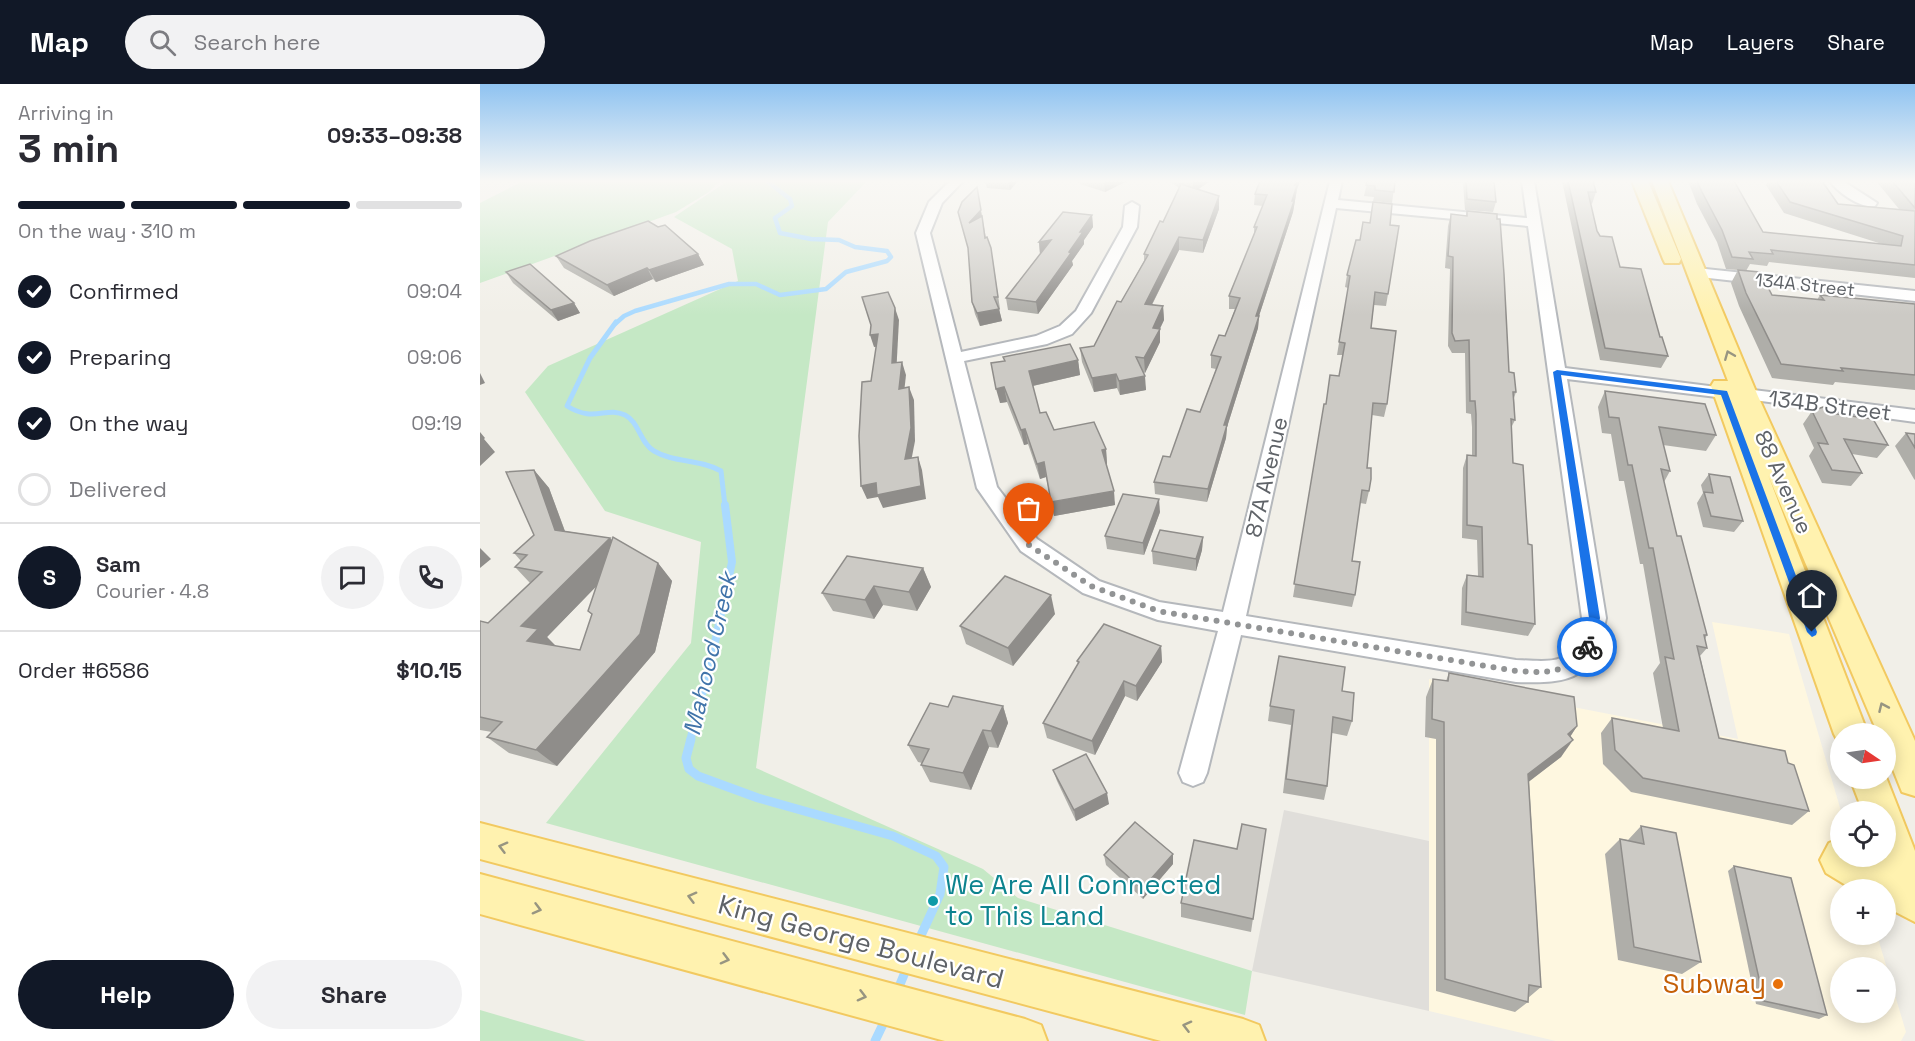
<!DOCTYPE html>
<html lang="en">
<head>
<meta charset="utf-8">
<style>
  :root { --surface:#fff; --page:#f2f2f3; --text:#2b2b33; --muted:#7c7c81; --line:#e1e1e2; --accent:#111827 }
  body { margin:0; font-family:"Space Grotesk",sans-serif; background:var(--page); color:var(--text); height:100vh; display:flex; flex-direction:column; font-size:22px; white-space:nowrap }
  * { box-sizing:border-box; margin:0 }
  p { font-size:20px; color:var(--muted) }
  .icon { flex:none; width:33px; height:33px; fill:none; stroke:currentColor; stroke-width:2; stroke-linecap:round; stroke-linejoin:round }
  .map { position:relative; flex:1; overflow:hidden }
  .details { display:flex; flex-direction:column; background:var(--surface); width:480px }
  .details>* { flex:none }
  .needle { width:39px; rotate:103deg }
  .controls { position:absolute; left:1350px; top:639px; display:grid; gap:12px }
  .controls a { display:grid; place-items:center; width:66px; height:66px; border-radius:50%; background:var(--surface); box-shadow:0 3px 15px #0003; font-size:30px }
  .pin { position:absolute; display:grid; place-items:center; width:51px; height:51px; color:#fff; margin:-62px -26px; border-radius:50% 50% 50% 0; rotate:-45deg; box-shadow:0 0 6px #0007 }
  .pin .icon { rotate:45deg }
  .courier { position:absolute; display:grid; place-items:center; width:60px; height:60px; margin:-30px; border:4px solid #1a73e8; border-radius:50%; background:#fff; color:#222; box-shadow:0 2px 8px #0007 }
  .overview em { font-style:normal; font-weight:600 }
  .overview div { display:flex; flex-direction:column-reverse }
  .overview { display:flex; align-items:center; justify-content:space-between; height:102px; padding:0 18px }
  h1 { font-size:39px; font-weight:600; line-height:45px }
  .bar { display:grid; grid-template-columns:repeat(4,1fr); gap:9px 6px; align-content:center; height:72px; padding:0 18px }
  .bar i { height:8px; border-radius:4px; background:var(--line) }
  .bar .current { background:var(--accent) }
  .bar p { grid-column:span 4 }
  .line { display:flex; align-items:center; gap:15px; padding:0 18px; border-top:2px solid var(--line) }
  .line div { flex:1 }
  .round { display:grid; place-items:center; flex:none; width:63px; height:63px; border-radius:32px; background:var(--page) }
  ol { padding:0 18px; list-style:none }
  li { display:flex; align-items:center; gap:18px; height:66px }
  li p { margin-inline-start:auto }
  li .icon { padding:6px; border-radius:50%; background:var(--accent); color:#fff; stroke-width:4 }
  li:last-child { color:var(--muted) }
  li i { width:33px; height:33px; border:3px solid var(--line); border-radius:50% }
  .button { display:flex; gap:12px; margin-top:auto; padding:12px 18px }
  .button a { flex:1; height:69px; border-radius:36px; background:var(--accent); color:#fff; font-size:24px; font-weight:600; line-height:69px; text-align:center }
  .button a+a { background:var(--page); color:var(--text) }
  header { display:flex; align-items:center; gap:36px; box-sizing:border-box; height:84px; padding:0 30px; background:var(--accent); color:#fff }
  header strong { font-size:28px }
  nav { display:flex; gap:33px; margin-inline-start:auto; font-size:21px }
  .search { width:420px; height:54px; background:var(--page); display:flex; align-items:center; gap:15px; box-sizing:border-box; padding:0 21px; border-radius:33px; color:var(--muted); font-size:22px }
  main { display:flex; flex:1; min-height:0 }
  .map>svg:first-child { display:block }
</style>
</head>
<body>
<header>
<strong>Map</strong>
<div class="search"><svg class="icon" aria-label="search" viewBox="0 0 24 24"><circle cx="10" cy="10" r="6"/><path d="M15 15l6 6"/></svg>Search here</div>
<nav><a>Map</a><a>Layers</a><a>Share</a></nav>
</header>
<main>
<section class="details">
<div class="overview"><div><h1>3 min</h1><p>Arriving in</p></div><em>09:33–09:38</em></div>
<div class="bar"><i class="current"></i><i class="current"></i><i class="current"></i><i></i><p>On the way · 310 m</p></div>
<ol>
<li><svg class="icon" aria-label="check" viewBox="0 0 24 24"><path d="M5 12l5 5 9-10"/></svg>Confirmed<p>09:04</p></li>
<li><svg class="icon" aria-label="check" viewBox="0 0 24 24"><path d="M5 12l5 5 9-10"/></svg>Preparing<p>09:06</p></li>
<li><svg class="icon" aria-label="check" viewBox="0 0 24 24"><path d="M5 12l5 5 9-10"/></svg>On the way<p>09:19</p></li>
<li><i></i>Delivered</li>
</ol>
<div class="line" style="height:108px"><b class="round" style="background:var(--accent);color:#fff">S</b><div><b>Sam</b><p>Courier · 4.8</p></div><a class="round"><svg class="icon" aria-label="chat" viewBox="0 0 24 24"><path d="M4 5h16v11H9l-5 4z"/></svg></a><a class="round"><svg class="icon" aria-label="phone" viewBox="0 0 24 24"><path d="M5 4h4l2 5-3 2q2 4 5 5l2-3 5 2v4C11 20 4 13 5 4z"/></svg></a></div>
<div class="line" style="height:78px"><div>Order #6586</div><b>$10.15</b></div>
<div class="button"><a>Help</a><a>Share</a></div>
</section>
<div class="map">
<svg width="1435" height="957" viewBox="0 0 1435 957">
  <rect width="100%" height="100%" fill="#f1efe8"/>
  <!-- commercial -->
  <path fill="#fef7e0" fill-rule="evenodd" d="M1232,538L1309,550L1361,727L1360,772L1384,805L1360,806V850L1397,851L1426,948L1421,957H1076L949,927V595L1258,655ZM1360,884H1406V928H1360Z"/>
  <!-- industrial -->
  <path fill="#e0deda" d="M804,726L949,757V927L772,887Z"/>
  <!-- green -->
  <g fill="#c5e8c5">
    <path d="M43,97H237L239,98L229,108L196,128L0,199V119Z"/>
    <path d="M255,97H387L348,138L276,684L503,785L538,814L772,887L765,931L66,739L211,559L221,458L125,427L45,308L68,282L258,197L252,165L194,133L246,98Z"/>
    <path d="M0,926L106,957H0Z"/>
  </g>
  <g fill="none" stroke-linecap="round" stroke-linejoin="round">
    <!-- stream-far3 -->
    <path stroke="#aadaff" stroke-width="4.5" d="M135,240L144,232L155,227L249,200H276L300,211L346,205L366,188L407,177L411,173L407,167L375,163L359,156L331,155L300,149L295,134L312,122L310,115L287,97"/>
    <!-- stream-far2 -->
    <path stroke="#aadaff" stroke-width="5" d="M136,238L110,274L87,322C114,339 126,322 145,331C159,338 160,359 174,367C194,379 220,375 241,387L245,422"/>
    <!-- stream-far1 -->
    <path stroke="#aadaff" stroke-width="8" d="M210,657L233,568L252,478L245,421"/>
    <!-- stream -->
    <g stroke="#aadaff" stroke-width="9">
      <path d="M211,655L206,674L209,685L218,692L278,714L413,752L456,772L464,783L460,810L437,860"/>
      <path d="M416,910L428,881"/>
      <path d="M395,957L406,934"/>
    </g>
    <defs>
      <g id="minor">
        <path d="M470,97H483L462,119L450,149L481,268L556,252L580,242L596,227L643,143L645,122L652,118L659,122L657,143L611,229L592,250L567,260L484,277L517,403L557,455L619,497L679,518L743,528L850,97H862L858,116L1047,134L1042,97H1054L1085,284L1245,304L1251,305L1254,309L1251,313L1245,314L1087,295L1126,534C1115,594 1094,600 1036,598L761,551L727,689L723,698L713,702L703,698L699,689L738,547L678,536L603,509L541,467L497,404L436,149L449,118ZM856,124L1048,142L1102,534C1092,581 1081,578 1036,576L766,532Z"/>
        <path d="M1350,97H1363L1397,119L1395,122C1381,125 1357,108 1350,97Z"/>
        <path d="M1216,184L1435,207V217L1211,192L1208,189L1211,186Z"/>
        <path d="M1265,305L1435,326V338L1259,314L1256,310L1259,306Z"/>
      </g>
      <g id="major">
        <path d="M1152,97H1168L1201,175L1199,179H1185L1183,175Z"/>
        <path d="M1172,97H1188L1277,310L1435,657V712L1422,708L1406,668V650H1398L1288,391L1388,650H1360V661L1354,650L1231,302L1234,297H1248Z"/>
        <path d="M1406,693L1435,767V838L1406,823V806H1374L1346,789L1340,776L1349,759L1360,754V772H1391L1401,778L1399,772H1406V728H1383L1370,694Z"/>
        <path d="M0,739L763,935L779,941L785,957H681L0,775Z"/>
        <path d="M0,790L545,935L561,941L567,957H465L0,830Z"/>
      </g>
    </defs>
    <!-- minor casing -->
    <use href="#minor" stroke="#b5b8bc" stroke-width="4"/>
    <!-- major casing -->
    <use href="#major" stroke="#f2c960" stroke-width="4"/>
    <!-- minor -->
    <use href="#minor" fill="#fff" fill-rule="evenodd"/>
    <!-- major -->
    <use href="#major" fill="#fff2af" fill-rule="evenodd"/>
  </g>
  <!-- wall -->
  <g fill="#afaea9" fill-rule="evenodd">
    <path d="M505,97H538L530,106L507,104Z"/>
    <path d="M600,97H647L625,108L600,100Z"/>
    <path d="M689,97H730L718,105L739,112V125L723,169L699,166L672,221L683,222L684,236L680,245V258L665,289L663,288L666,306L640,311L637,304L614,308L602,278L600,264L614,262L641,218L664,177V170L683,138L699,104Z"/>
    <path d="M780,97H820L817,105L813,128L779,232L778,244L747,343L746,354L727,418L675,410L674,398L720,328L736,285L731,284V271L745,252L755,225H749V212L774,152V143L783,122L774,121L775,110Z"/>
    <path d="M885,97H915L912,119L893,117L894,113L884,112L887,98H884Z"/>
    <path d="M970,97H1014L1016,118L1013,128L985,126L983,99L970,98Z"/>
    <path d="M1082,97H1113L1116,108L1112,120L1110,119L1117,147L1140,183L1180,253L1188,272L1181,284L1120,276Z"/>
    <path d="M1208,97H1254L1283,148L1402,160L1304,129L1286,101L1288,97H1342L1358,120L1419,125L1396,97H1435V194L1289,178L1287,182L1270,180L1266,187L1292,211L1337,216L1340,211L1435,220V306L1355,298L1353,301L1292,294L1259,222L1251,199L1258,186L1246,185L1237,158L1217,120Z"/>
    <path d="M499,115L506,154L513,176L520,225H519L522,237L500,242L495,230L492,218L489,168L478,128Z"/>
    <path d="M987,127L1029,288L1036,308L1034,314L1035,336L1031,344L1033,379L1055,540L1048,552L981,541L982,504L987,491L998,492L997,456L982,454L983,384L987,371H992V343L991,330L986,329L985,269H972L968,262L970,185L965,184L968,142L971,130L986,132Z"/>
    <path d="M612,131L613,143L604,156V160L592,177L593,181L558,230L528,226L526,214L560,170L559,158Z"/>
    <path d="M910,141L908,210L906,222L894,221L891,244L907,320L904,333L892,331L887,384L889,407L886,420L880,419L872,477L875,511L872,523L813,513L844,320H846L859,292L863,271H857L868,204L865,203L867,191Z"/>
    <path d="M218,170L224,181L176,198L173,195L134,212L84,184L76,172Z"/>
    <path d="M26,188L94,219L100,229L78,237L33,199Z"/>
    <path d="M598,276L600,291L553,302L560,329L574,346L626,365L627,380H626L635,421L574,432L566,393L560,395L548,360L544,361L527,318L520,319L524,277Z"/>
    <path d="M1125,307L1236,351L1226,367L1183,361L1190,387L1184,398L1197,452L1227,551L1225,555L1227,564L1220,572L1239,654L1308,679L1329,727L1312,741L1151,708L1123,680L1121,649L1132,634L1183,644L1173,589L1180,579L1163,480H1160L1144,397H1139L1131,350L1122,349L1118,323Z"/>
    <path d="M1332,327L1408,361L1397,374L1372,370L1382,389L1371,402L1342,399L1329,372L1334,364L1323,340Z"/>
    <path d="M1426,349L1435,350V396L1434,395L1415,362Z"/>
    <path d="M54,386L69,404L85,447L130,454L132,456L178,479L192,497L175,568L77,682L29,669L7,653L12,648L0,646V537L8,539L50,499L35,483L41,477L34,469L54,451ZM117,501L108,527L112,531L100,566L75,562L67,553Z"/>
    <path d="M1229,390L1263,437L1254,448L1223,443L1217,419L1223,409L1221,401Z"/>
    <path d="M680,428L664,471L627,465L625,452Z"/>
    <path d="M723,453L722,466L716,487L673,480L672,467Z"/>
    <path d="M443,484L451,503L437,527L403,521L394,535L353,527L342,509Z"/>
    <path d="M575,530L533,582L486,560L480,542Z"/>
    <path d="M681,562L682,578L657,617L645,612L615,671L567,654L563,639L598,580L597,577Z"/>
    <path d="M969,589L1097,642L1090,653L1081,673L1049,697L1061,903L1048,914V918L1035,928L956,907V655L945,653L946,613L953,595L966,597Z"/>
    <path d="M862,607L872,637L867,652L852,649L847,702L844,716L803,709L811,641L788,637L790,622Z"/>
    <path d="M523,622L528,639L518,664L509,663L491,706L450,698L441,681L442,679L438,678L428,661L468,623Z"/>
    <path d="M573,686L629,720L596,737L577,697Z"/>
    <path d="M1161,742L1221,878L1202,890L1138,876L1125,770L1140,755L1148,756Z"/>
    <path d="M786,745L771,848L701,833V819L757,765Z"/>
    <path d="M693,770V780L663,815L626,781L624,771Z"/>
    <path d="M1254,782L1347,931L1339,935L1276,920L1248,787Z"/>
  </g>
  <!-- shaded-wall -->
  <g fill="#8f8d8a">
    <path d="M528,97H538L530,106Z"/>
    <path d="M624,97H647L625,108Z"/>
    <path d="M715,97H730L713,109V98Z"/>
    <path d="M817,97H820L817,105L813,128L775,244L776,232L812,117Z"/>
    <path d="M739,112V125L723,169V156Z"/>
    <path d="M499,115L507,165L489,139Z"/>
    <path d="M612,131L613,143L604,156V160L592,177L593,181L558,230L556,218L589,168L600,148Z"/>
    <path d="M699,153V166L665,234V220Z"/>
    <path d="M571,156L560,170L559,158Z"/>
    <path d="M218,170L224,181L176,198L169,186Z"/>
    <path d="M167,184L173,195L134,212L127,201Z"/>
    <path d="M94,219L100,229L78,237L71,226Z"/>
    <path d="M683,222L684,236L679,246L680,245V258L665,289L664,274L673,244Z"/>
    <path d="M415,224L419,236L416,292L412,279Z"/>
    <path d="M519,225L522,237L500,242L497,229Z"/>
    <path d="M779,232L778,244L747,343L746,354L727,418L728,405L744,341Z"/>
    <path d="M398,250L403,262L394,263L390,251Z"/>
    <path d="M598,276L600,291L552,302L549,287Z"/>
    <path d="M422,278L426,291L423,318L419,305Z"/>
    <path d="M0,289L5,299L0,301Z"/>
    <path d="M636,290L637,304L614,308L612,294Z"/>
    <path d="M665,292L666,306L640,311L639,297Z"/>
    <path d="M429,303L434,316L435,357L429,388L425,375Z"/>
    <path d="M524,303L527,318L520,319L516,305Z"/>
    <path d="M545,345L548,360L544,361L541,346Z"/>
    <path d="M0,348L5,354L4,355L15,368L0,382Z"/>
    <path d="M626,365L627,380H624L622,366Z"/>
    <path d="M438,373L442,386L446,415L403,424L398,413L387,415L381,402Z"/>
    <path d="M564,378L566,393L560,395L557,380Z"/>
    <path d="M54,386L69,404L91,464L75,446Z"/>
    <path d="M634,407L635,421L574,432L571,418Z"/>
    <path d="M679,415L680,428L664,471L663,459Z"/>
    <path d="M723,453L722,466L716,487V475Z"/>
    <path d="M130,454L145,473L67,553L77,563L47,557L41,542Z"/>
    <path d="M0,464L11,475L0,484Z"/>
    <path d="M178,479L192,497L175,568L77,682L56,666Z"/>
    <path d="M443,484L451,503L437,527L429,508Z"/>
    <path d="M394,502L403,521L394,535L385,516Z"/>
    <path d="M571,511L575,530L533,582L528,564Z"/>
    <path d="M681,562L682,578L657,617L656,602Z"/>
    <path d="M644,597L645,612L615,671L612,657Z"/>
    <path d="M523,622L528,639L518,664L511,647Z"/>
    <path d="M1097,642L1086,659L1088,650Z"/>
    <path d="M503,646L509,663L491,706L483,689Z"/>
    <path d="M1093,656L1081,673L1038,706L1048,690Z"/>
    <path d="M627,709L629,720L596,737L594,726Z"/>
    <path d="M693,770V780L663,815L662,805Z"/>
  </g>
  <!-- building -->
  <g fill="#cccac5" stroke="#8f8d8a" stroke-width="1.5">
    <path d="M780,97H817L815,101H817L812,117H814L776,232H779L744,341H747L728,405L674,398L683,372L690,373L707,325L720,328L741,273L731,271L739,251L745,252L760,214L749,212L777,143H774L787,111L775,110Z"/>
    <path d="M887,97H915L914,108L895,106V102L886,101Z"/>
    <path d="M986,97H1014L1016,118L987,115Z"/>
    <path d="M1088,97H1113L1116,108H1108L1117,147L1120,152L1132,153L1140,183L1161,185L1180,253H1182L1188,272L1125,264Z"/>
    <path d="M1217,97H1254L1283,148L1421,162L1423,152L1310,118L1296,97H1342L1358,120L1435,127V181L1291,166L1293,170L1269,168L1273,175L1252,173L1242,146L1222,108Z"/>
    <path d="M1412,97H1435V124Z"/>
    <path d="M701,100L739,112L723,156L699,153L665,220L683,222L673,244L680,245L664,274L656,273L665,292L639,297L636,290L612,294L600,264L614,262L637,217L641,218L668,171L664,170L680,137L683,138Z"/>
    <path d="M497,103L501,126L489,139L502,132L505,154L507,153L511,164L518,213H514L519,225L497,229L492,218L488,164L478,128L482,118Z"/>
    <path d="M893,118L912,120L910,141L919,142L908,210L895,208L891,244L916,247L907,320L893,319L887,384H891V395L889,407L882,406L872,477L880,478L875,511L814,500L844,320H846L850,291L859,292L865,259L859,258L870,192L867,191L876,156H880L883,138L890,139Z"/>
    <path d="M987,127L1017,130V135H1020L1024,190L1029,288L1034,289L1036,308H1033L1035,336L1031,335L1033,379L1043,381L1048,460L1052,461L1055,540L986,528L987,491L1003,493L1002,443L987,441V371L996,372V330L995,317H990L989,256L975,257L972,249L973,173L968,172L971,130L987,132Z"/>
    <path d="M583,128L612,131L600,148H603L589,168L591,169L556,218L526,214L571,156L559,158Z"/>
    <path d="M168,137L178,143L185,141L218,170L169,186L167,184L127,201L76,172L110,157Z"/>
    <path d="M50,180L94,219L71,226L26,188Z"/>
    <path d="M1258,186L1280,188L1292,211L1344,216L1340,211L1435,220V291L1361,284L1363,287L1301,280L1266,209Z"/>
    <path d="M408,208L415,224L412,279L422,278L419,305L429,303L431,344L425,375L438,373L441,402L397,411L396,399L381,402L379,352L382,298L391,297L398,250L390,251L391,241L382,213Z"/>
    <path d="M590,260L598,276L549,287L560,329L566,328L574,346L614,338L626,365L622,366L634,407L571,418L564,378L557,380L545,345L541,346L524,303L516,305L511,279L525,277L523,273Z"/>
    <path d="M1125,307L1225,320L1236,351L1179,343L1190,387L1181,385L1197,452H1201L1227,551H1224L1227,564L1217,562L1239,654L1305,667L1308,679L1314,681L1329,727L1163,694L1135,666L1132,634L1199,647L1185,573L1194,575L1173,464H1169L1152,381H1148L1139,334L1129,333Z"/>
    <path d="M1346,322L1350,329L1393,335L1408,361L1364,355L1382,389L1352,386L1338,359L1348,360L1332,327Z"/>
    <path d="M1426,349L1435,350V364Z"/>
    <path d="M54,386L75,446L130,454L41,542L58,545L47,557L100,566L112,530L108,527L133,453L178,479L160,550L56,666L7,653L22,638L0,633V537L8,539L62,488L35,483L47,471L34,469L54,451L26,388Z"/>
    <path d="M1229,390L1250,393L1263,437L1231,432L1224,408L1233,409Z"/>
    <path d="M643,410L679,415L663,459L625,452Z"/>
    <path d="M680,446L723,453L716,475L672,467Z"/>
    <path d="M367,472L443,484L429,508L394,502L385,516L342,509Z"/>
    <path d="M525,492L571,511L528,564L480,542Z"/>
    <path d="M624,540L681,562L656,602L644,597L612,657L563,639L599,578L597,577Z"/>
    <path d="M799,572L865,583L862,607L874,609L872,637L853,633L847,702L806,695L814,626L790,622Z"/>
    <path d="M969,589L1094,613L1097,642L1088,650L1093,656L1048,690L1061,903L1049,901L1048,918L965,895L964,638L952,635L953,595L968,597Z"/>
    <path d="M473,612L523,622L511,647L503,646L483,689L441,681L449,665L428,661L450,619L468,623Z"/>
    <path d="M606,670L627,709L594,726L573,686Z"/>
    <path d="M655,738L693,770L662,805L624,771Z"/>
    <path d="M762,740L786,745L773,835L701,819L714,756L757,765Z"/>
    <path d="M1161,742L1196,749L1221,878L1154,863L1140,755L1164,760Z"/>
    <path d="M1254,782L1311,794L1347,931L1284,917Z"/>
  </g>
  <!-- one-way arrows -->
  <defs><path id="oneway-chevron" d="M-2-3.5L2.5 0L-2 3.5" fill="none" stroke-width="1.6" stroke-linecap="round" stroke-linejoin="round" transform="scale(1.5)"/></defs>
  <g stroke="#979581">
    <use href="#oneway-chevron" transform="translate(1249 271) rotate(-112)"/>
    <use href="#oneway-chevron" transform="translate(1403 623) rotate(-114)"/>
    <use href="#oneway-chevron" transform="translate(23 763) rotate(-165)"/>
    <use href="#oneway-chevron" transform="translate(212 813) rotate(-165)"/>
    <use href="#oneway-chevron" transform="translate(57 825) rotate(15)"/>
    <use href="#oneway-chevron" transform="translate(245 875) rotate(15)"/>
    <use href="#oneway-chevron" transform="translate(382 912) rotate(15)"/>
    <use href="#oneway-chevron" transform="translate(707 942) rotate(-166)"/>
  </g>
  <!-- sky -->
  <linearGradient id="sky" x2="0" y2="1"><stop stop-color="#8fc3f1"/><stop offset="0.42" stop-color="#f9f8f5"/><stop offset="1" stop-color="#f9f8f5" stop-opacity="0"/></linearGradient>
  <rect width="1435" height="231" fill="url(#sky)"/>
  <!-- route -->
  <path fill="#1a73e8" d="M1077,286L1247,307L1337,548L1336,551L1332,553L1327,548L1241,311L1081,291L1120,534L1113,563L1111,566H1104L1102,563L1109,534L1073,288Z"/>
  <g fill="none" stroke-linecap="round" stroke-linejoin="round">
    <!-- done -->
    <path stroke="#929495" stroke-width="6" stroke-dasharray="0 10.8" d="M549,461L611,502L678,527L1036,587C1069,589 1086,590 1107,563"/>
  </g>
  <!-- markers -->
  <circle fill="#0f9aa8" stroke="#fff" stroke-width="2" cx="453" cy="817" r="6"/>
  <circle fill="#e8710a" stroke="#fff" stroke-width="2" cx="1298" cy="900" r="6"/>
  <g text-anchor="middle" stroke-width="4.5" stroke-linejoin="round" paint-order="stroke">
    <!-- far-street labels -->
    <g font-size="18" fill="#5f6368" stroke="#fff">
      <text transform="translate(1325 201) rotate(6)" y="6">134A Street</text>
    </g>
    <!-- street labels -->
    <g font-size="22" fill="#5f6368" stroke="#fff">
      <text transform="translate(1350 321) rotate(7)" y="8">134B Street</text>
      <text transform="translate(786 393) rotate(-77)" y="8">87A Avenue</text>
      <text transform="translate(1304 398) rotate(66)" y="8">88 Avenue</text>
    </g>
    <!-- water labels -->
    <g font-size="24" font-style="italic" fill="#4174aa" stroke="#fff">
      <text transform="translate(230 570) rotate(-77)" y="8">Mahood Creek</text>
    </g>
    <!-- near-culture labels -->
    <g font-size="27" fill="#0d838f" stroke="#fff" text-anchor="start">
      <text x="465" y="810">We Are All Connected<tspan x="465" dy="31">to This Land</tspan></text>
    </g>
    <!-- near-street labels -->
    <g font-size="27" fill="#5f6368" stroke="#fff">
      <text transform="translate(381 858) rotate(15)" y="9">King George Boulevard</text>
    </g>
    <!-- near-food labels -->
    <g font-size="27" fill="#c56008" stroke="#fff" text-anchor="end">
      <text x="1286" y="909">Subway</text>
    </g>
  </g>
</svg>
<div class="controls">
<a><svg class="needle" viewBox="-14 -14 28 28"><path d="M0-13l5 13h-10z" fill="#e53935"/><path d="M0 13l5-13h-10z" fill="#7c7c81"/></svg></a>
<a><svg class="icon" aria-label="locate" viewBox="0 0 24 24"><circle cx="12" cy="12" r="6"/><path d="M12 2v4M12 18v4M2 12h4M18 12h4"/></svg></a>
<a>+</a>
<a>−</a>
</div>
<div class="pin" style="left:549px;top:461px;background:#ea580c"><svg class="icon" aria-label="bag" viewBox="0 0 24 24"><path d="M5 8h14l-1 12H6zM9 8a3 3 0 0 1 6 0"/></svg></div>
<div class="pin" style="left:1332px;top:548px;background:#1f2937"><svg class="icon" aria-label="home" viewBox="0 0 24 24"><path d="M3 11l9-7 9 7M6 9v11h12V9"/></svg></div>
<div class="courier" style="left:1107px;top:563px"><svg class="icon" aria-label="bike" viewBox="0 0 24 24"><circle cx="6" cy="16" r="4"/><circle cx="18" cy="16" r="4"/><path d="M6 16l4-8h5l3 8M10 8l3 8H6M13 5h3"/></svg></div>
</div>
</main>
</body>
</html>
